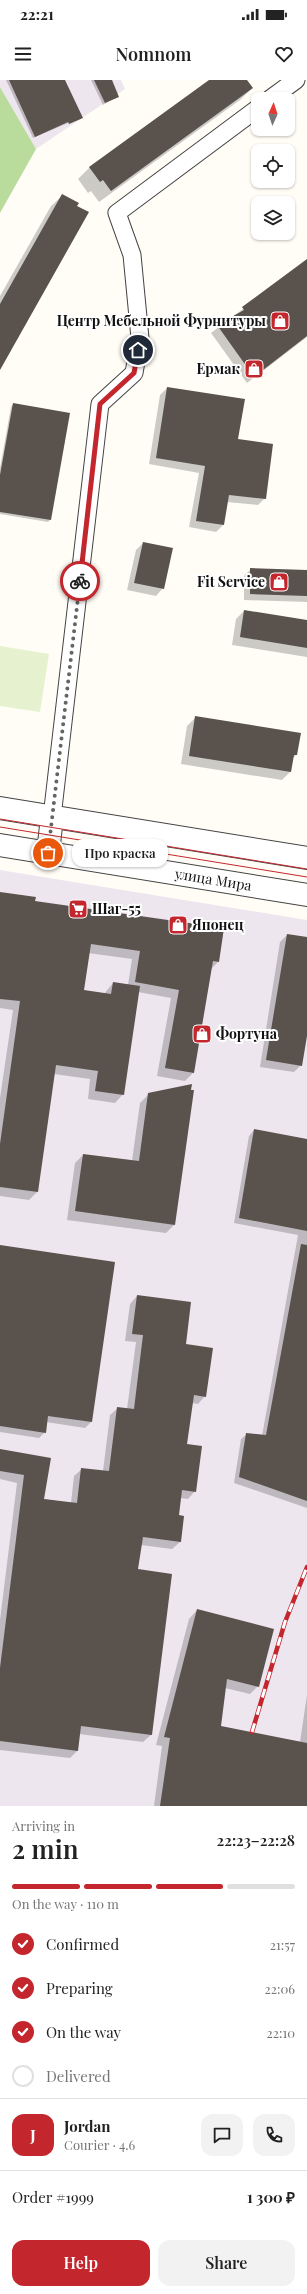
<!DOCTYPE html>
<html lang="en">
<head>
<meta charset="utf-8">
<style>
  :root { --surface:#fff; --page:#f2f2f2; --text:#222; --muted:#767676; --line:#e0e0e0; --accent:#c4262e }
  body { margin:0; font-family:"Playfair Display",serif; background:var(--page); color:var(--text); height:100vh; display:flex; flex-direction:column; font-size:15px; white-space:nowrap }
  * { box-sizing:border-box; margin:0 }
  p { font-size:13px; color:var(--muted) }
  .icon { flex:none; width:22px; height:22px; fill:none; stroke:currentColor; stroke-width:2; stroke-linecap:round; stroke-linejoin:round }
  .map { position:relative; height:1726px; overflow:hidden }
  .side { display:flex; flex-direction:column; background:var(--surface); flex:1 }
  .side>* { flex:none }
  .needle { width:26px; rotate:3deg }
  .fabs { position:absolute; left:251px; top:12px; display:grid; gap:8px }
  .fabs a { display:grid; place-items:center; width:44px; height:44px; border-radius:8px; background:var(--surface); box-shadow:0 1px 3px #0004; font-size:20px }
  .pin { position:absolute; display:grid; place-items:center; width:34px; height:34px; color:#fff; margin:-17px; border:2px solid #fff; border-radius:50%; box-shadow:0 1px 4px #0007 }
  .courier { position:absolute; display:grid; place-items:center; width:40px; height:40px; margin:-20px; border:3px solid #c4262e; border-radius:50%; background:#fff; color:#222; box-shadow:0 1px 5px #0007 }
  .bubble { position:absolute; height:28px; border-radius:12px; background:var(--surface); box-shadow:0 1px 3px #0004; font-size:13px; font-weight:600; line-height:28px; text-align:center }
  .head em { font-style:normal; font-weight:600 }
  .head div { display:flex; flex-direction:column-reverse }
  .head { display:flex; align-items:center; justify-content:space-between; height:68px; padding:0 12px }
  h1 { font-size:26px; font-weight:600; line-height:30px }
  .bar { display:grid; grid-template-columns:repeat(4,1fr); gap:6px 4px; align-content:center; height:48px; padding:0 12px }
  .bar i { height:5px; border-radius:3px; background:var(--line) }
  .bar .current { background:var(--accent) }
  .bar p { grid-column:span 4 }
  .line { display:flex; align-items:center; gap:10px; padding:0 12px; border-top:1px solid var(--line) }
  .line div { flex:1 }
  .round { display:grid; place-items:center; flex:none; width:42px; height:42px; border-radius:12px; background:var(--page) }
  ol { padding:0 12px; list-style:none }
  li { display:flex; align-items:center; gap:12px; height:44px }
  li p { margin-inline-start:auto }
  li .icon { padding:4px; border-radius:50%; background:var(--accent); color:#fff; stroke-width:4 }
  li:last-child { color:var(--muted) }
  li i { width:22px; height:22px; border:2px solid var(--line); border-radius:50% }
  .action { display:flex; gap:8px; margin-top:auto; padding:8px 12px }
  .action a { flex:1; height:46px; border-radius:12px; background:var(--accent); color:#fff; font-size:16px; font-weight:600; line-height:46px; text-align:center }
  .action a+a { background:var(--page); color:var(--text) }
  .status { display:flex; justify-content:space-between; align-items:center; height:28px; padding:0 20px; background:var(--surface); direction:ltr }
  .status svg { height:11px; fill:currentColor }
  header { display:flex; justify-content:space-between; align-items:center; height:52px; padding:0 12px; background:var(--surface); font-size:18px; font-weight:600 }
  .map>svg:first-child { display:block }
</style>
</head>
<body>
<div class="status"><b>22:21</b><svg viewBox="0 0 49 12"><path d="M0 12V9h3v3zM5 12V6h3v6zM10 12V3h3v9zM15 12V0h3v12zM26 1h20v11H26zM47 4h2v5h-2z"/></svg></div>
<header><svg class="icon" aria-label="menu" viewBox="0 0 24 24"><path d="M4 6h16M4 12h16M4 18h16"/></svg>Nomnom<svg class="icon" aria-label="heart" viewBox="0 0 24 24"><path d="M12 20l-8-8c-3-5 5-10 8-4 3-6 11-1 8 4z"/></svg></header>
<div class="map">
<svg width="307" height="1726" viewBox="0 0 307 1726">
  <rect width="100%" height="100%" fill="#fffdf5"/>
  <!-- industrial -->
  <g fill="#eee6ef">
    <path d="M0,0H121L125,9L36,69L0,7Z"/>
    <path d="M0,790L307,840V1726H0Z"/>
  </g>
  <!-- forest -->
  <path fill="#b9dc9c" d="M0,7L36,69L0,133Z"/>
  <!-- pitch -->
  <path fill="#e6f2cf" d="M0,566L49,574L40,632L0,626Z"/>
  <!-- shadow -->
  <g fill="#0003" fill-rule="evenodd">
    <path d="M6,0H64L82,37L33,58Z"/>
    <path d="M91,0H110L118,16L103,25Z"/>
    <path d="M210,0H246L252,8L240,20L99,122L91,111L88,113L78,99L90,87Z"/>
    <path d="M63,115L0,286V216L51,126Z"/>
    <path d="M307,181V257L247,303L211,253Z"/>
    <path d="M167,308L237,360L265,418L258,425L227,422L223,445L216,452L189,447L199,393L149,384L160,315Z"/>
    <path d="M13,324L69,334L50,440L48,442L0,434V388L11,327Z"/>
    <path d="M143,463L172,469L163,508L156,516L127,510L136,470Z"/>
    <path d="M251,489L307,491V522L244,520V496Z"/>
    <path d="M244,531L307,541V577L232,565L236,539Z"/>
    <path d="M196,637L296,675L293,678L290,692L282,700L181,684L187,646Z"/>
    <path d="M0,813L218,882L211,889L193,993L185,1001L157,996L171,918L138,912L123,1014L115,1023L88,1019L90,999L54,994L37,1112L29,1120L0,1116V1018L13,930L0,928ZM88,873L132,879L128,905L113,903L104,914L83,911Z"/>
    <path d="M287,855L307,858V950L301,985L294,992L260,987L280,862Z"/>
    <path d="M149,1014L174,1145L166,1153L67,1140L75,1083L83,1075L132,1081L140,1023Z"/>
    <path d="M254,1050L307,1060V1428L234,1403L241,1359L247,1354L262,1356L298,1155L234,1143L249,1056Z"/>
    <path d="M0,1166L114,1183L91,1342L85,1348L46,1342L45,1352L39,1358L0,1352Z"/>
    <path d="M137,1216L185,1265L205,1316L198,1324L192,1323L186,1365L195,1411L188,1419L180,1418L178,1436L180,1462L172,1469L141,1465L137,1490L151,1655L143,1662L79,1654L77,1671L70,1678L0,1670V1540L17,1403L0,1399V1370L50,1379L43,1419L71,1423L74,1396L82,1389L103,1391L110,1335L118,1328L127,1329L136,1262L125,1261L130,1224Z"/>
    <path d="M197,1530L258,1606L250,1614L225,1608L219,1647L300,1662L307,1615V1726H154L162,1666L156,1665L189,1539Z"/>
  </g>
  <!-- building -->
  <g fill="#5a524d">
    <path d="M9,0H65L83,38L69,44L68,42L35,57Z"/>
    <path d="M94,0H112L119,17L105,23Z"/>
    <path d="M209,0H247L253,8L111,111L103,100L100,102L89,87Z"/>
    <path d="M62,114L79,123L77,126L89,132L0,290V224Z"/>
    <path d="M307,179V256L254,297L217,245L244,230L242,227Z"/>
    <path d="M167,307L245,319L238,359L273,364L266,419L229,415L224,445L196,441L205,386L156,378Z"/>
    <path d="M13,323L70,333L51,440L0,432V395Z"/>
    <path d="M143,462L173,468L164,509L134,503Z"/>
    <path d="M250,488L307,490V516L250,514Z"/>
    <path d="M244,530L307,540V568L240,557Z"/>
    <path d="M195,636L301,653L297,675H294L291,692L189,676Z"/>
    <path d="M0,812L36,817L35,821L224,848L219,882L213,881L194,993L165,988L179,910L135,902L140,871L91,864L84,910L111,914L113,902L140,906L124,1015L95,1011L98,991L56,985L38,1112L0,1107V1064L20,921L0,919Z"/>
    <path d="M287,854L307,857V956L302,986L266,980Z"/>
    <path d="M192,1004L191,1010H194L175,1145L75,1131L83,1074L139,1081L148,1013Z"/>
    <path d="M254,1049L307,1059V1151L239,1138Z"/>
    <path d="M301,1164L307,1165V1421L239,1397L246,1353L266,1355Z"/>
    <path d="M0,1165L115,1182L92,1342L48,1336L46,1353L0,1346Z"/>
    <path d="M137,1215L191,1222L186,1264L213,1268L206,1317L194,1315L187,1364L202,1366L196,1412L182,1410L179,1435L184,1436L181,1462L143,1457L138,1489L172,1494L152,1655L81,1646L78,1671L0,1661V1588L24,1395L0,1391V1369L51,1378L44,1419L77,1423L81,1388L109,1391L117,1327L134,1329L143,1255L132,1254Z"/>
    <path d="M197,1529L274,1549L259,1607L227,1599L221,1646L307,1663V1726H160L170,1658L164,1657Z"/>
  </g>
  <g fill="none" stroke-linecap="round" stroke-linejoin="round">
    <defs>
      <g id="minor">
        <path d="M270,19L296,0"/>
        <path d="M52,737L100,324L134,293L140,258L132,175L117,133L258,28"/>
      </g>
      <g id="tertiary">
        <path d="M0,728L307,778"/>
        <path id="s1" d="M0,765L307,815"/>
        <path d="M48,773L52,737"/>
      </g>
    </defs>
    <!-- minor casing -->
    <use href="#minor" stroke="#444" stroke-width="19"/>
    <!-- tertiary casing -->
    <use href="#tertiary" stroke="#444" stroke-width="24"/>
    <!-- minor -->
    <use href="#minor" stroke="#fff" stroke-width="17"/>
    <!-- tertiary -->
    <use href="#tertiary" stroke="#fff" stroke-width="22"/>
    <!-- tram -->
    <g stroke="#c4262e" stroke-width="1">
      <path d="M0,739L307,789"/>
      <path d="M0,747L307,797"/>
    </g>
    <defs>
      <path id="rail" d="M252,1652L285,1542L307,1487"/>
    </defs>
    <!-- rail casing -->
    <use href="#rail" stroke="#c4262e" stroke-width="4.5"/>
    <!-- rail -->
    <use href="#rail" stroke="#fff" stroke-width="3" stroke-dasharray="9" stroke-linecap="butt"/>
  </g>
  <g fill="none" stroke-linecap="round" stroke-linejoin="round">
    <!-- done -->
    <path stroke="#646461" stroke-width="4" stroke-dasharray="0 7.2" d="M48,773L80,501"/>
    <!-- route -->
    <path stroke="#c4262e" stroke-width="5" d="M80,501L100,324L134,293L138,270"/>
  </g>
  <!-- icons -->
  <defs>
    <symbol id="shop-square" viewBox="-11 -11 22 22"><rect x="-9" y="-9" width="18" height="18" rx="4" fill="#c4262e" stroke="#fff"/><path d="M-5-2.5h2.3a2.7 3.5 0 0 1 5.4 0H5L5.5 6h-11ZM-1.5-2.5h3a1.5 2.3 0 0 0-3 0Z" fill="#fff"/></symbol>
    <symbol id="supermarket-square" viewBox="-11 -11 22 22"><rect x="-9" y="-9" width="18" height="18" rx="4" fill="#c4262e" stroke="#fff"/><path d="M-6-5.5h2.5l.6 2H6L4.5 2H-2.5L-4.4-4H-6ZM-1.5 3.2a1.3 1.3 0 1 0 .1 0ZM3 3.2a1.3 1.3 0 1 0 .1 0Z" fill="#fff"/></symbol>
  </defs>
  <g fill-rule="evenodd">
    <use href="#shop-square" x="269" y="230" width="22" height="22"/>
    <use href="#shop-square" x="243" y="278" width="22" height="22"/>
    <use href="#shop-square" x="268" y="491" width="22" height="22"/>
    <use href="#supermarket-square" x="67" y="818" width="22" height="22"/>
    <use href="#shop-square" x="167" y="834" width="22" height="22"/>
    <use href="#shop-square" x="191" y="943" width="22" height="22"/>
  </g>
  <g text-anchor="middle" stroke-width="4" stroke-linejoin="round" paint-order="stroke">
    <!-- poi labels -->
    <g font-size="14" font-weight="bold" fill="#111" stroke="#fff" text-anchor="end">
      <text x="266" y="246">Центр Мебельной Фурнитуры</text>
      <text x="240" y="294">Ермак</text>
      <text x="265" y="507">Fit Service</text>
      <text x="92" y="834" text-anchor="start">Шаг-55</text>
      <text x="192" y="850" text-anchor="start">Японец</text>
      <text x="216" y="959" text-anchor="start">Фортуна</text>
    </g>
    <!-- street labels -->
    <g font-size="14" fill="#111" stroke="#fff">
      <text dy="5" stroke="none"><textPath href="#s1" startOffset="216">улица Мира</textPath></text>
    </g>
  </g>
</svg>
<div class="fabs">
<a><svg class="needle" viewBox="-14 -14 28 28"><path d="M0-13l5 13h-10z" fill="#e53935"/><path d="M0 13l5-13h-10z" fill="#767676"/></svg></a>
<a><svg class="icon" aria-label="locate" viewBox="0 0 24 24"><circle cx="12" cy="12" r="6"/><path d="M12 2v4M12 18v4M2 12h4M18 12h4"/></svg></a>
<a><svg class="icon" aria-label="layers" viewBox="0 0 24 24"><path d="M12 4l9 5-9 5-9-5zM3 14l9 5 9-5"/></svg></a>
</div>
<div class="pin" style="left:48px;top:773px;background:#ea580c"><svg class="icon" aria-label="bag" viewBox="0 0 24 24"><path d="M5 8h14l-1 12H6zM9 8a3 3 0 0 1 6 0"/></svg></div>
<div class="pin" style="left:138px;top:270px;background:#1f2937"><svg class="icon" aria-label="home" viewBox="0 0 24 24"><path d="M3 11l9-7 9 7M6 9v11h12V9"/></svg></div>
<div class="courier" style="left:80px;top:501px"><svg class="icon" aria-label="bike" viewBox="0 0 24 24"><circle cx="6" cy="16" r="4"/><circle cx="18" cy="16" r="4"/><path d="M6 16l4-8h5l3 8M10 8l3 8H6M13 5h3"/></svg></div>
<div class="bubble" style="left:72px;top:759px;width:96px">Про краска</div>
</div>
<section class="side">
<div class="head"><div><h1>2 min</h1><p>Arriving in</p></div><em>22:23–22:28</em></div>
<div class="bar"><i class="current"></i><i class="current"></i><i class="current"></i><i></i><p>On the way · 110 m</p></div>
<ol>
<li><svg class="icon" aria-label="check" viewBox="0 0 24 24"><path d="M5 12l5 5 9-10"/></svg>Confirmed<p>21:57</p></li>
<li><svg class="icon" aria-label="check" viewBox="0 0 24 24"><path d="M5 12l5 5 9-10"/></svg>Preparing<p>22:06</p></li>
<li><svg class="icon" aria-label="check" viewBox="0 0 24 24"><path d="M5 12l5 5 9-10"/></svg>On the way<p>22:10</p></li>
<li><i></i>Delivered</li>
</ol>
<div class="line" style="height:72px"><b class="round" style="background:var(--accent);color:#fff">J</b><div><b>Jordan</b><p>Courier · 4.6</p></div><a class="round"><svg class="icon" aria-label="chat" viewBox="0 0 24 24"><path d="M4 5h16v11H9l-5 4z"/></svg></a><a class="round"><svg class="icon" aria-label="phone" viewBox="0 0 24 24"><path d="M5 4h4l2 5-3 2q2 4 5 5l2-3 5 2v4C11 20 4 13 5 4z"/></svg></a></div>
<div class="line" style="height:52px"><div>Order #1999</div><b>1 300 ₽</b></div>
<div class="action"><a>Help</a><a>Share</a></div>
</section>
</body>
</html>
